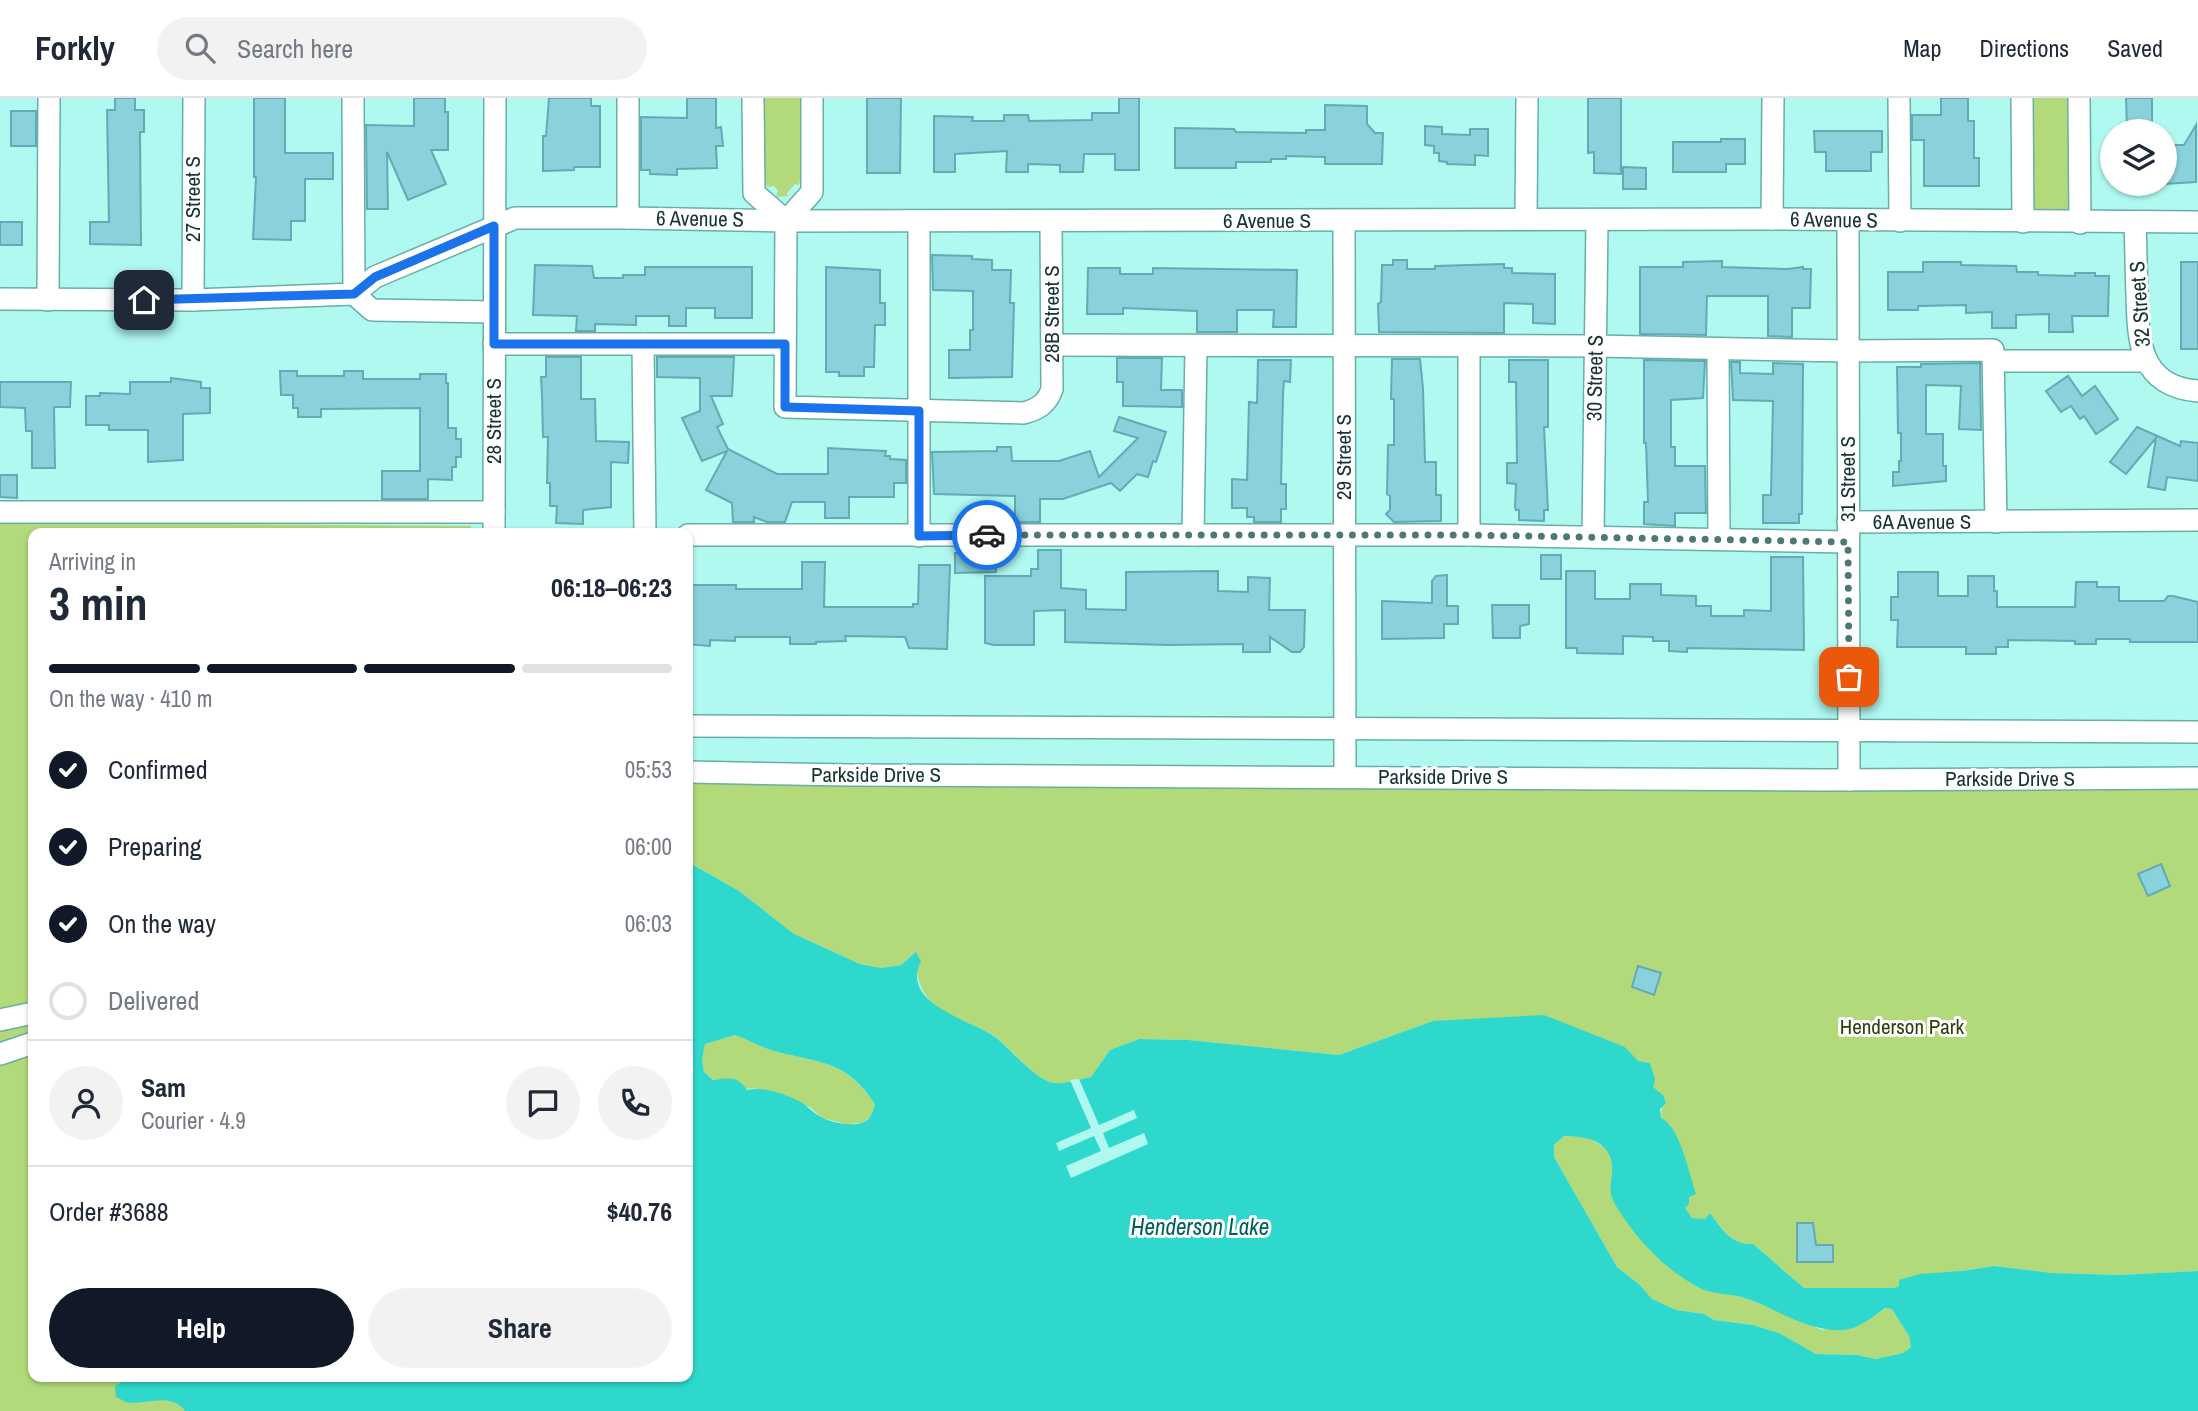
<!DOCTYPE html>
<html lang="en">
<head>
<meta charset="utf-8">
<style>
  :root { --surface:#fff; --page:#f2f2f3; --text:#1f2937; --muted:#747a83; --line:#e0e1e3; --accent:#111827 }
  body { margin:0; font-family:"Archivo Narrow",sans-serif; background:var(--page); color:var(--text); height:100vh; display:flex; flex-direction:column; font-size:26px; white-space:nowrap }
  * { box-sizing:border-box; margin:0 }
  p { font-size:23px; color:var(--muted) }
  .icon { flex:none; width:38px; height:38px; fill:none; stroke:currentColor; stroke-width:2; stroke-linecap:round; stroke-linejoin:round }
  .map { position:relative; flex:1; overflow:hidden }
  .details { position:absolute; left:28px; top:430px; width:665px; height:854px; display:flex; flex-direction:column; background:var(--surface); border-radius:14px; box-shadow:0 2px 5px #0004 }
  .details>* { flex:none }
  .tools { position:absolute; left:2100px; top:21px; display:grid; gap:14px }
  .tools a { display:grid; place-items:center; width:77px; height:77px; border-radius:50%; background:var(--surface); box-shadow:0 2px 5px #0004; font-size:35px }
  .pin { position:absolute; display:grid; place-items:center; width:60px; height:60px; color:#fff; margin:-30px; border-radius:14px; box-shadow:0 4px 10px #0006 }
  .courier { position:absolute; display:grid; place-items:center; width:70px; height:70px; margin:-35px; border:5px solid #1a73e8; border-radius:50%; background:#fff; color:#222; box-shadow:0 2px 9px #0007 }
  .head em { font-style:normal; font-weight:700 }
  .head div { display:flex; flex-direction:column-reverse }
  .head { display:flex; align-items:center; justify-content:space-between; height:119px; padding:0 21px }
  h1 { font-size:46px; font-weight:700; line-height:52px }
  .bar { display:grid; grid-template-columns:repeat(4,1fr); gap:10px 7px; align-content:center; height:84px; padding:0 21px }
  .bar i { height:9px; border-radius:5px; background:var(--line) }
  .bar .selected { background:var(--accent) }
  .bar p { grid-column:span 4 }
  .line { display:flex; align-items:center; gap:18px; padding:0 21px; border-top:2px solid var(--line) }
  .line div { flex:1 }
  .round { display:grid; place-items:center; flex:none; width:74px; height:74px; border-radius:37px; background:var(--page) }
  ol { padding:0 21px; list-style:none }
  li { display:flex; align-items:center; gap:21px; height:77px }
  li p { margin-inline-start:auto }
  li .icon { padding:7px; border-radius:50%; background:var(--accent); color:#fff; stroke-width:4 }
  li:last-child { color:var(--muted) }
  li i { width:38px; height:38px; border:4px solid var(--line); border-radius:50% }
  .action { display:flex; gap:14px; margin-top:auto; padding:14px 21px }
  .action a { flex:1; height:80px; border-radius:42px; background:var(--accent); color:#fff; font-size:28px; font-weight:700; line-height:80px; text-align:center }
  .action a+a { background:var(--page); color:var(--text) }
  header { display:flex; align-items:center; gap:42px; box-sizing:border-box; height:98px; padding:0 35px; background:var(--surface); border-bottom:2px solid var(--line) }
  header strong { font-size:33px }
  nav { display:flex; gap:38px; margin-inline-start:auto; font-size:24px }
  .search { width:490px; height:63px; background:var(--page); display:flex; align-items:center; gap:18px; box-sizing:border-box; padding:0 24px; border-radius:38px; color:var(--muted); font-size:26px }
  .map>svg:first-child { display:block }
</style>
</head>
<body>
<header>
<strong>Forkly</strong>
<div class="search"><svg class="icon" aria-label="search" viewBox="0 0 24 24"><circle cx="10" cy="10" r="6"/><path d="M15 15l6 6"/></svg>Search here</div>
<nav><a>Map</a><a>Directions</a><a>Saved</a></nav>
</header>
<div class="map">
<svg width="2198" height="1313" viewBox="0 0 2198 1313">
  <rect width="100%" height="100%" fill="#b0f9f1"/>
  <!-- green -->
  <g fill="#b2d97a">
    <path d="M765,0H800V82L799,87L795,86L787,95L788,98L776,99L778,93L774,88L767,89L765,83Z"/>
    <path d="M2022,0H2079L2080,125L2023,124Z"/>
    <path d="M0,424L471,428V436H33V1279H130L124,1281L129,1305C147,1302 172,1296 185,1313H0Z"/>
    <path d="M688,674L2198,680V1173L2120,1177L2052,1175L1994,1168L1962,1173L1895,1190H1804L1753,1146C1732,1147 1722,1131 1710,1115L1705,1121L1692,1120L1685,1110L1689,1099L1695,1096L1661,1020L1663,997L1653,989L1625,949L1433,923L1339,957L1188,942L1139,941L1110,952L1091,979C1080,981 1065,986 1054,985C1035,982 1010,949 994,938C973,924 945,920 928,900C917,886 916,872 916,854L901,867L881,870L860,866L794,836L739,793L688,764Z"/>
    <path d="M735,937C747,941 758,948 771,952C819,966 844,960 875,1006L871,1018L863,1025L846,1026L822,1020L810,1009L754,990C738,994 734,979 713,982L704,974L702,963L705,946Z"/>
    <path d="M1564,1038L1588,1039L1606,1051L1614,1065L1611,1081L1652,1152L1680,1178L1699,1190L1746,1200L1822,1232L1867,1223L1886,1210L1892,1211L1909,1238L1911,1249L1903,1255L1876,1261L1857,1257L1816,1256L1779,1235L1753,1227L1714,1222L1704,1216L1676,1212L1652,1201L1640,1187L1617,1169L1554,1059V1047Z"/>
  </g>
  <!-- water -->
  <path fill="#2fd8cc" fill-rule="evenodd" d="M688,764L739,793L794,836L860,866L881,870L901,867L916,854L921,863C899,906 972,922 995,939C1010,950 1036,983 1054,985C1065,986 1080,981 1091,979L1110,952L1139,941L1188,942L1339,957L1433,923L1544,917L1625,949L1638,963L1650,965L1655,982L1653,989L1663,997L1666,1005L1660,1011L1661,1020C1680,1028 1689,1076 1696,1096L1689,1099V1106L1685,1110L1692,1120L1705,1121L1710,1115C1722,1131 1731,1147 1753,1146L1804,1190H1894L1899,1188V1182L1920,1176L1962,1173L1994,1168L2052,1175L2120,1177L2198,1173V1313H185C171,1295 150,1305 131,1305C126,1305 121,1301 116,1299L115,1288L130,1279H688ZM735,937C747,941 758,948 771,952C819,966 845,960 875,1006C873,1013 871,1021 864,1024C854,1029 831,1025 821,1019C813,1015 808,1008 799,1003C785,996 763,988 747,992C738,978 728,980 713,982L704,974L702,963L705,946ZM1564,1038C1580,1039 1597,1039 1607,1053C1618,1068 1607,1084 1612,1100C1615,1107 1621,1116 1626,1123C1642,1147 1670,1174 1696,1188C1710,1197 1732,1195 1748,1201C1779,1212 1808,1234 1843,1232C1858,1231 1873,1219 1885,1210L1892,1211L1909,1238L1911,1249L1903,1255L1876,1261L1857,1257L1816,1256L1779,1235L1753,1227L1714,1222L1704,1216L1676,1212L1652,1201L1640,1187L1617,1169L1554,1059V1047Z"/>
  <!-- pier -->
  <path fill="#b0f9f1" d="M1079,981L1099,1027L1134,1012L1137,1020L1103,1035L1109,1050L1144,1035L1148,1046L1071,1080L1066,1068L1101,1053L1094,1038L1059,1053L1056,1045L1091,1030L1070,982Z"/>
  <!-- building -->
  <g fill="#89d1db" stroke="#63aab4" stroke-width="2">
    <path d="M115,0H135V12H144V34H140L141,147L90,146V124H109L107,12H115Z"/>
    <path d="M254,0H285V55H333V81H305V123H291V142L253,141L256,79H254Z"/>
    <path d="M414,0H445V14H448V52H431L446,86L408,102L387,54L388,111H367L366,27L414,28Z"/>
    <path d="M549,0H591V8H600V69H574V72L543,73V38H546Z"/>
    <path d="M687,0H716V30L721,29L723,48H716L717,70L677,71V77L650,76V72H641V19L687,20Z"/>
    <path d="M867,0H901L900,75H867Z"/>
    <path d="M1119,0H1139V72H1115V56H1084L1083,74H1060V67L1028,66V74H1006L1007,53L955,56V74H934V18L973,19L972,23H1004V17H1028L1029,23L1092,22V15H1119Z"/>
    <path d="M1588,0H1621V76L1594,75V54L1588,55Z"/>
    <path d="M1941,0H1968V23H1974V60H1979V88H1924V42H1912V17H1941Z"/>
    <path d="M2126,0H2152V33H2127Z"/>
    <path d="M1325,7L1367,8V26L1375,35H1383L1382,66H1325V59L1286,58V61H1271V64H1236V70H1175V30L1234,31L1236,34L1306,35V32H1325Z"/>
    <rect x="11" y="13" width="25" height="35"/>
    <path d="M2196,27V84L2165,86V47H2184Z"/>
    <path d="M1425,28L1442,29V36L1470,37V31H1488V58L1475,57V67L1447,66V64L1439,63V55H1434V48L1425,47Z"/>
    <path d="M1814,33H1882V54H1871V73H1826V54H1815Z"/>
    <path d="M1721,41H1745V66H1726V74H1673V44H1721Z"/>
    <path d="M1623,69L1646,70V91H1623Z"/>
    <rect x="0" y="124" width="22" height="23"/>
    <path d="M932,157L972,158V161L992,162V172H1011L1010,205H1014L1012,279L949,280V252H970V232H973V193L933,192Z"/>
    <path d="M1393,162H1407V171H1435V168L1504,166V170H1512V175L1555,176V226L1533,225V206L1504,205V235L1379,234L1378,206L1381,204L1382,167H1393Z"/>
    <path d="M1722,163V169L1788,171L1803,169V171H1811L1810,210H1792V239L1768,238V198H1707L1706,237L1640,236V169H1683V164Z"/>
    <path d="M1923,164H1961V167L2016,168L2017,174H2038V177L2075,178V175H2095V178H2109L2108,218H2072L2073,234H2049V216L2016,217V230H1992V214L1966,215V207L1918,208V212H1888V174H1923Z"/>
    <rect x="2181" y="164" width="17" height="87"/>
    <path d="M535,167L592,168L594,180H623V177H645V169H752V220H715V210H686V228H669V218H636V227L595,226V233H576L577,218L533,217Z"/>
    <path d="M826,169L880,172V205H885V227H875L874,269H864V278H839V274H826Z"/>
    <path d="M1088,170H1120V176H1153V170L1297,172L1296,229H1273L1274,212H1237V234H1197V213L1123,210V216H1087Z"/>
    <path d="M546,259H581V301H595L596,343L629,344L628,365L611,364V409L583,412V426L556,425L557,408H550V385H547L548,339H543L542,298L541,279H546Z"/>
    <path d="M657,259H734L732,298H711L723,326L717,329L728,351L777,376H828V350L846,351L886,353L885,358H890V361L906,362V385H894V399H849V420H825V404H792L785,424H767L754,419V424H733L732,405L706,392L727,353L702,363L682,320L700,313V280L657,279Z"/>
    <path d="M1117,260H1162L1161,292H1182V309L1123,308V284H1117Z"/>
    <path d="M1392,261H1420L1423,290L1425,364H1436V397H1441V423L1394,424L1386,416L1390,412V398L1387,396L1388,347H1394V301H1391Z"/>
    <path d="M1258,262H1291L1290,284L1284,283L1283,297L1281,386H1286V411H1281V424H1254V419H1247V410H1232V381L1247,382L1249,304L1257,305Z"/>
    <path d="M1509,262H1548V329H1544L1548,412H1544V423L1519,422V412H1516L1515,409L1516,386L1507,385V365H1517L1516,284H1509Z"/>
    <path d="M1644,262L1705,263L1703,300L1671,302V349H1675V368H1705L1706,415H1675V428L1644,426V404H1648L1646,345H1644Z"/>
    <path d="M1731,264H1740V275L1773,276V265L1803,266L1802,416H1799V425H1763V397H1771L1773,303L1733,302Z"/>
    <path d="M1980,265L1981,332L1959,331L1961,288L1926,287V336H1943V368H1946V383L1893,388V374H1899V363H1901V335H1898L1897,269H1921V266Z"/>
    <path d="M280,273H297V278H344V273H363V281H420V276H446V285H448V330H456V341H461V359H456V369H452V382L428,381V401H382V373H420V310L321,311V319H298V310H293V297H281Z"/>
    <path d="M2068,278L2082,298L2095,288L2118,321L2096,336L2084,318L2080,321L2071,308L2061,314L2046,293Z"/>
    <path d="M171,280L201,284V290H210V315L183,316V362L148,364V332H109V327H86V298H100V295L130,296V284H171Z"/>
    <path d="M0,284H71L70,309H54L55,370H32V333H26L25,310L0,309Z"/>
    <path d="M1119,319L1166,334L1156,364L1153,363L1148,379L1137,376L1120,393L1111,385L1063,401H1040V424H1015V398L934,396L932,354L997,353V349H1011L1012,363H1059L1090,353L1099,379L1138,340L1114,333Z"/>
    <path d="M2137,329L2180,348L2181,343L2198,345V383L2167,379L2165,392L2148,389L2156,340L2126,376L2110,364Z"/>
    <path d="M0,377H17V400L0,399Z"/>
    <path d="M1038,452H1061V490L1086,492V511L1126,512V474L1218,473V493L1248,494V479L1270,480L1269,512H1305L1304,549L1300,554H1292L1270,539V554H1243V546L1168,547L1065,544V512L1034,513V547H994L985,545V478H1031V471H1038Z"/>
    <path d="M955,455H996V474L955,475Z"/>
    <rect x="1541" y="457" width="20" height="24"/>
    <path d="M1771,459H1803L1804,552L1687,550V554L1669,553V543H1653V539L1623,538V556L1577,555V550H1566V473H1595V501H1630V486H1661V497L1696,498V508H1711V518H1744V512L1771,513Z"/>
    <path d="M802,464H825L824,509H913V506H918L919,467H950L947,551L909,550L905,539L845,538L846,543L816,544V546H790V539H735V543L710,542V548L688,546V487H736V491H802Z"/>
    <path d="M1898,474H1938V498H1968V478H1994V493H1997V509H2075L2076,484H2097V489H2119V503H2164L2168,498H2173L2198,504V544H2130V541H2096V546H2075V543L2008,542V549H1996V556H1966V549H1897L1898,522H1891V499H1898Z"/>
    <path d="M1447,477V508H1458V526H1444V540L1382,541V503L1432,505V483L1436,478Z"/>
    <path d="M1492,507H1529V526L1520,528V540H1493Z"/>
    <path d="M2161,766L2170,788L2148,798L2138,776Z"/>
    <path d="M1638,868L1661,875L1654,897L1632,889Z"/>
    <path d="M1797,1125H1813L1816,1147H1833V1164H1797Z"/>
  </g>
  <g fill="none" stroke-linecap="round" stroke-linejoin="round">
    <defs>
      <g id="minor">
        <path d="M353,0L354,196L372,212L494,214"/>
        <path d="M753,0L754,95L786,123"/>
        <path d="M1899,0L1900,123"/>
        <path d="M2022,0L2023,124"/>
        <path d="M2079,0L2080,125"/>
        <path d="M628,120V0"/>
        <path d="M1526,121L1527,0"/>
        <path d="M1772,121L1773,0"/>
        <path d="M786,123L785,309L1024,315C1038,311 1047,306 1052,291L1051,123"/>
        <path d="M786,123L812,94V0"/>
        <path d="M919,123V438"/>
        <path d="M1344,123L1345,678"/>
        <path d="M1848,123L1849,682"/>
        <path d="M2135,125C2136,149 2136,173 2137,196C2138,243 2139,288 2198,293"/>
        <path d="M0,201L193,202L354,196L375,179L515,120H628L786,123L1772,121L2198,124"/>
        <path d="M48,202L49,0"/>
        <path d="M193,202L194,0"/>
        <path d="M494,246H785"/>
        <path d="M643,246L645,436"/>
        <path d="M1052,247L1595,248L1847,253L1993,252L1996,424"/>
        <path d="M1469,249V437"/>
        <path d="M1718,251L1719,441"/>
        <path d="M1993,263H2146"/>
        <path d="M0,414H494"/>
        <path d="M1848,424L2198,422"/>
        <path d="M494,436L495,0"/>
        <path d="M688,437H1469L1848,444"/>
        <path d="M1193,437L1196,249"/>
        <path d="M1593,439L1597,122"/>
        <path d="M688,628L2198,634"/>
        <path d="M688,674L849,677L1826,682L2198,680"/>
        <path d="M0,922L33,915"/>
        <path d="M0,956L33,945"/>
      </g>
    </defs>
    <!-- minor casing -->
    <use href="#minor" stroke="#67afa7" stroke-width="24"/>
    <!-- minor -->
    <use href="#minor" stroke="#fff" stroke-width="21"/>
  </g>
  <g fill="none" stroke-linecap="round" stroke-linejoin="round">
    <!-- done -->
    <path stroke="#4c7974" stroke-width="7" stroke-dasharray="0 12.6" d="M987,437H1469L1848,444L1849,579"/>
    <!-- route -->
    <path stroke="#1a73e8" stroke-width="9" d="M144,202L354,196L375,179L494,128V246H785V309L919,313V438L987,437"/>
  </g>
  <g text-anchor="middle" stroke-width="6" stroke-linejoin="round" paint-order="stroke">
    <!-- street labels -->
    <g font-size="21" fill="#163431" stroke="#fff">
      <text transform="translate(193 101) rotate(-90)" y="7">27 Street S</text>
      <text transform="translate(700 121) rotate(1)" y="7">6 Avenue S</text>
      <text transform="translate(1834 122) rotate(1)" y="7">6 Avenue S</text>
      <text x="1267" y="130">6 Avenue S</text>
      <text transform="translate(2140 206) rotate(-94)" y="7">32 Street S</text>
      <text transform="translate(1052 216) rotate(-90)" y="7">28B Street S</text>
      <text transform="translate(1595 280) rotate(-89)" y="7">30 Street S</text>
      <text transform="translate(494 323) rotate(-90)" y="7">28 Street S</text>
      <text transform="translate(1344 359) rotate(-90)" y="7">29 Street S</text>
      <text transform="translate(1848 381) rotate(-90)" y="7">31 Street S</text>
      <text x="1922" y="431">6A Avenue S</text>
      <text x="876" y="684">Parkside Drive S</text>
      <text x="1443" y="686">Parkside Drive S</text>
      <text x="2010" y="688">Parkside Drive S</text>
    </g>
    <!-- park labels -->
    <g font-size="21" fill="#2e400d" stroke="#fff">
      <text x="1902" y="936">Henderson Park</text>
    </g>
    <!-- water labels -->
    <g font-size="23" font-style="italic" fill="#00615a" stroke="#fff">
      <text x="1200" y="1137">Henderson Lake</text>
    </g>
  </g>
</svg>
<div class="tools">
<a><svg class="icon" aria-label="layers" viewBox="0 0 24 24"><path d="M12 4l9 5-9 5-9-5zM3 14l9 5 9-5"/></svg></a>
</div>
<div class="pin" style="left:1849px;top:579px;background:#ea580c"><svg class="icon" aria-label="bag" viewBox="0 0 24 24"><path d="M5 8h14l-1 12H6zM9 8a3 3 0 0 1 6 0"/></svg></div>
<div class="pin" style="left:144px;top:202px;background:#1f2937"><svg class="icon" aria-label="home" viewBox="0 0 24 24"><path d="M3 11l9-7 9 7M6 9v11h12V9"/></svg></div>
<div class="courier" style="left:987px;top:437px"><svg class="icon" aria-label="car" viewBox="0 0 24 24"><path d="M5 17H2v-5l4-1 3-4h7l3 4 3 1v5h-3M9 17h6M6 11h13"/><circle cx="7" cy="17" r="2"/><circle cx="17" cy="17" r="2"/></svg></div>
<section class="details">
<div class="head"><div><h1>3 min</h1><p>Arriving in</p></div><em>06:18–06:23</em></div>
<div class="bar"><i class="selected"></i><i class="selected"></i><i class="selected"></i><i></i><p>On the way · 410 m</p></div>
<ol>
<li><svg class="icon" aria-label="check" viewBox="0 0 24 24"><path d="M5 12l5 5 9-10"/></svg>Confirmed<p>05:53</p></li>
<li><svg class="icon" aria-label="check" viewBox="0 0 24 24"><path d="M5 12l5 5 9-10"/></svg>Preparing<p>06:00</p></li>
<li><svg class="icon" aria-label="check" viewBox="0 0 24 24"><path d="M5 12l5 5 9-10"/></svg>On the way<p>06:03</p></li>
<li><i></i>Delivered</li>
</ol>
<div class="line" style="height:126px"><a class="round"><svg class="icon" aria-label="person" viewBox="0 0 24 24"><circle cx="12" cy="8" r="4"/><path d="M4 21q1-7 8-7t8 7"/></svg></a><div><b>Sam</b><p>Courier · 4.9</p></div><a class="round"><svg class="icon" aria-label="chat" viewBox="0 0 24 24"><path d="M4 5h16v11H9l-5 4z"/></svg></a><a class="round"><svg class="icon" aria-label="phone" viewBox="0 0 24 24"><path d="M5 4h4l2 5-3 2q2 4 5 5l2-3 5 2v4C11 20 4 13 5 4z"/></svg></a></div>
<div class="line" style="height:91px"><div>Order #3688</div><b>$40.76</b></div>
<div class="action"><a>Help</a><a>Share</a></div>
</section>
</div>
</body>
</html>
